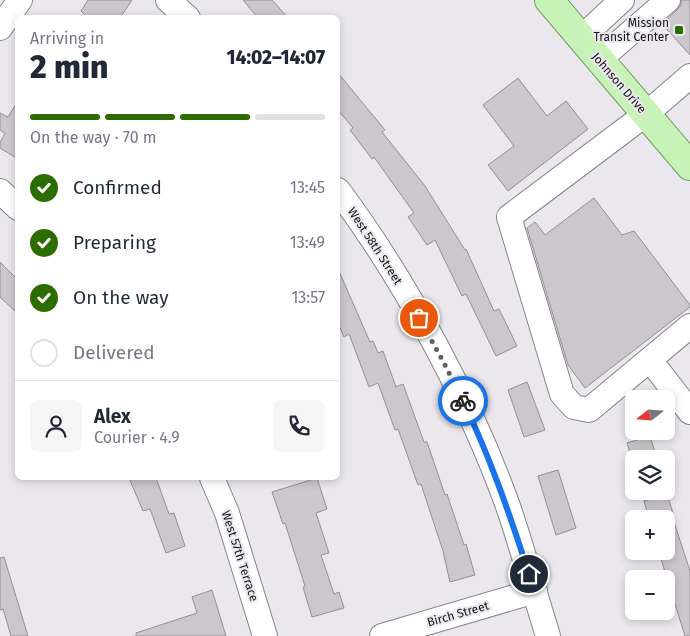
<!DOCTYPE html>
<html lang="en">
<head>
<meta charset="utf-8">
<style>
  :root { --surface:#fff; --page:#f6f6f7; --text:#1f2937; --muted:#747a83; --line:#e0e1e3; --accent:#2c6c00 }
  body { margin:0; font-family:"Fira Sans",sans-serif; background:var(--page); color:var(--text); height:100vh; display:flex; flex-direction:column; font-size:19px; white-space:nowrap }
  * { box-sizing:border-box; margin:0 }
  p { font-size:16px; color:var(--muted) }
  .icon { flex:none; width:28px; height:28px; fill:none; stroke:currentColor; stroke-width:2; stroke-linecap:round; stroke-linejoin:round }
  .map { position:relative; flex:1; overflow:hidden }
  .drawer { position:absolute; left:15px; top:15px; width:325px; height:465px; display:flex; flex-direction:column; background:var(--surface); border-radius:8px; box-shadow:0 2px 8px #0003 }
  .drawer>* { flex:none }
  .needle { width:32px; rotate:253deg }
  .buttons { position:absolute; left:625px; top:390px; display:grid; gap:10px }
  .buttons a { display:grid; place-items:center; width:50px; height:50px; border-radius:8px; background:var(--surface); box-shadow:0 2px 8px #0003; font-size:25px }
  .pin { position:absolute; display:grid; place-items:center; width:42px; height:42px; color:#fff; margin:-21px; border:2px solid #fff; border-radius:50%; box-shadow:0 1px 5px #0007 }
  .courier { position:absolute; display:grid; place-items:center; width:50px; height:50px; margin:-25px; border:4px solid #1a73e8; border-radius:50%; background:#fff; color:#222; box-shadow:0 1px 6px #0007 }
  .overview em { font-style:normal; font-weight:800 }
  .overview div { display:flex; flex-direction:column-reverse }
  .overview { display:flex; align-items:center; justify-content:space-between; height:85px; padding:0 15px }
  h1 { font-size:32px; font-weight:800; line-height:38px }
  .bar { display:grid; grid-template-columns:repeat(4,1fr); gap:8px 5px; align-content:center; height:60px; padding:0 15px }
  .bar i { height:6px; border-radius:4px; background:var(--line) }
  .bar .current { background:var(--accent) }
  .bar p { grid-column:span 4 }
  .line { display:flex; align-items:center; gap:12px; padding:0 15px; border-top:1px solid var(--line) }
  .line div { flex:1 }
  .round { display:grid; place-items:center; flex:none; width:52px; height:52px; border-radius:8px; background:var(--page) }
  ol { padding:0 15px; list-style:none }
  li { display:flex; align-items:center; gap:15px; height:55px }
  li p { margin-inline-start:auto }
  li .icon { padding:5px; border-radius:50%; background:var(--accent); color:#fff; stroke-width:4 }
  li:last-child { color:var(--muted) }
  li i { width:28px; height:28px; border:2px solid var(--line); border-radius:50% }
  .map>svg:first-child { display:block }
</style>
</head>
<body>
<div class="map">
<svg width="690" height="636" viewBox="0 0 690 636">
  <rect width="100%" height="100%" fill="#ebe8ed"/>
  <!-- building -->
  <g fill="#cbc7cc" stroke="#939095">
    <path d="M88,0H132L120,18H88L81,11Z"/>
    <path d="M243,0H272L288,18H258Z"/>
    <path d="M681,0H690V55L662,24L677,10L681,5Z"/>
    <path d="M338,73L385,130L382,132L425,186L465,250L466,249L494,311L499,309L517,346L496,356L466,294L462,296L435,240L427,245L408,217L414,213L374,157L372,159L350,130L353,128L338,110Z"/>
    <path d="M518,78L547,116L566,101L588,129L508,191L488,165L514,146L483,105Z"/>
    <path d="M18,101V159L0,148V143L5,133L0,130V113L8,117Z"/>
    <path d="M594,198L622,235L634,231L690,305V307L585,388L568,365L527,228L535,222L545,235Z"/>
    <path d="M0,262L18,280V314L0,297Z"/>
    <path d="M338,269L370,342L373,341L378,353L383,351L396,387L403,384L424,442H427L445,495L447,494L464,545L466,544L475,575L450,582L443,551L421,484L418,485L398,429L395,430L378,383L369,387L349,334L344,337L338,323Z"/>
    <path d="M527,382L545,430L524,437L508,390Z"/>
    <path d="M650,436L657,459H632L627,443Z"/>
    <path d="M558,470L576,528L556,535L538,476Z"/>
    <path d="M129,478H156L169,514L174,513L185,546L166,553L150,509L143,511Z"/>
    <path d="M317,478L327,509L316,513L329,553L321,555L334,594L339,592L344,608L312,617L303,587L305,586L285,523L283,524L272,492Z"/>
    <path d="M667,494L675,519H673L690,571V636H685L661,559L666,557V519H649L644,501Z"/>
    <path d="M4,557L28,636H11L3,609L0,610V558Z"/>
    <path d="M212,590L226,636H136V633L197,613L192,597Z"/>
  </g>
  <g fill="none" stroke-linecap="round" stroke-linejoin="round">
    <defs>
      <g id="minor">
        <path d="M168,0L188,18"/>
        <path d="M0,28L20,0"/>
        <path d="M581,38L622,0"/>
        <path d="M599,60L668,0"/>
        <path d="M690,76L646,114L509,217L562,394L574,407L589,410L690,326"/>
        <path d="M338,190C407,283 470,400 509,509C523,551 535,594 548,636"/>
        <path d="M0,191L18,208"/>
        <path d="M650,360L690,412"/>
        <path d="M212,478L227,513L265,636"/>
        <path d="M382,636L535,591"/>
      </g>
      <path id="major" d="M549,0L690,166"/>
    </defs>
    <!-- minor casing -->
    <use href="#minor" stroke="#888489" stroke-width="26"/>
    <!-- major casing -->
    <use href="#major" stroke="#72a060" stroke-width="30"/>
    <!-- minor -->
    <use href="#minor" stroke="#fff" stroke-width="24"/>
    <!-- major -->
    <use href="#major" stroke="#c8f3b8" stroke-width="28"/>
  </g>
  <g fill="none" stroke-linecap="round" stroke-linejoin="round">
    <!-- done -->
    <path stroke="#615e61" stroke-width="5" stroke-dasharray="0 9" d="M419,318L444,363L463,401"/>
    <!-- route -->
    <path stroke="#1a73e8" stroke-width="6" d="M463,401C490,457 510,515 529,574"/>
  </g>
  <!-- markers -->
  <rect fill="#2c6c00" stroke="#ebe8ed" stroke-width="2" x="674" y="25" width="10" height="10" rx="2.5"/>
  <g text-anchor="middle" stroke-width="4" stroke-linejoin="round" paint-order="stroke">
    <!-- poi labels -->
    <g font-size="12" fill="#161416" stroke="#ebe8ed" text-anchor="end">
      <text x="669" y="27">Mission<tspan x="669" dy="14">Transit Center</tspan></text>
    </g>
    <!-- street labels -->
    <g font-size="12" fill="#161416" stroke="#ebe8ed">
      <text transform="translate(619 83) rotate(49)" y="4">Johnson Drive</text>
      <text transform="translate(375 246) rotate(57)" y="4">West 58th Street</text>
      <text transform="translate(240 556) rotate(72)" y="4">West 57th Terrace</text>
      <text transform="translate(458 614) rotate(-16)" y="4">Birch Street</text>
    </g>
  </g>
</svg>
<div class="buttons">
<a><svg class="needle" viewBox="-14 -14 28 28"><path d="M0-13l5 13h-10z" fill="#e53935"/><path d="M0 13l5-13h-10z" fill="#747a83"/></svg></a>
<a><svg class="icon" aria-label="layers" viewBox="0 0 24 24"><path d="M12 4l9 5-9 5-9-5zM3 14l9 5 9-5"/></svg></a>
<a>+</a>
<a>−</a>
</div>
<div class="pin" style="left:419px;top:318px;background:#ea580c"><svg class="icon" aria-label="bag" viewBox="0 0 24 24"><path d="M5 8h14l-1 12H6zM9 8a3 3 0 0 1 6 0"/></svg></div>
<div class="pin" style="left:529px;top:574px;background:#1f2937"><svg class="icon" aria-label="home" viewBox="0 0 24 24"><path d="M3 11l9-7 9 7M6 9v11h12V9"/></svg></div>
<div class="courier" style="left:463px;top:401px"><svg class="icon" aria-label="bike" viewBox="0 0 24 24"><circle cx="6" cy="16" r="4"/><circle cx="18" cy="16" r="4"/><path d="M6 16l4-8h5l3 8M10 8l3 8H6M13 5h3"/></svg></div>
<section class="drawer">
<div class="overview"><div><h1>2 min</h1><p>Arriving in</p></div><em>14:02–14:07</em></div>
<div class="bar"><i class="current"></i><i class="current"></i><i class="current"></i><i></i><p>On the way · 70 m</p></div>
<ol>
<li><svg class="icon" aria-label="check" viewBox="0 0 24 24"><path d="M5 12l5 5 9-10"/></svg>Confirmed<p>13:45</p></li>
<li><svg class="icon" aria-label="check" viewBox="0 0 24 24"><path d="M5 12l5 5 9-10"/></svg>Preparing<p>13:49</p></li>
<li><svg class="icon" aria-label="check" viewBox="0 0 24 24"><path d="M5 12l5 5 9-10"/></svg>On the way<p>13:57</p></li>
<li><i></i>Delivered</li>
</ol>
<div class="line" style="height:90px"><a class="round"><svg class="icon" aria-label="person" viewBox="0 0 24 24"><circle cx="12" cy="8" r="4"/><path d="M4 21q1-7 8-7t8 7"/></svg></a><div><b>Alex</b><p>Courier · 4.9</p></div><a class="round"><svg class="icon" aria-label="phone" viewBox="0 0 24 24"><path d="M5 4h4l2 5-3 2q2 4 5 5l2-3 5 2v4C11 20 4 13 5 4z"/></svg></a></div>
</section>
</div>
</body>
</html>
